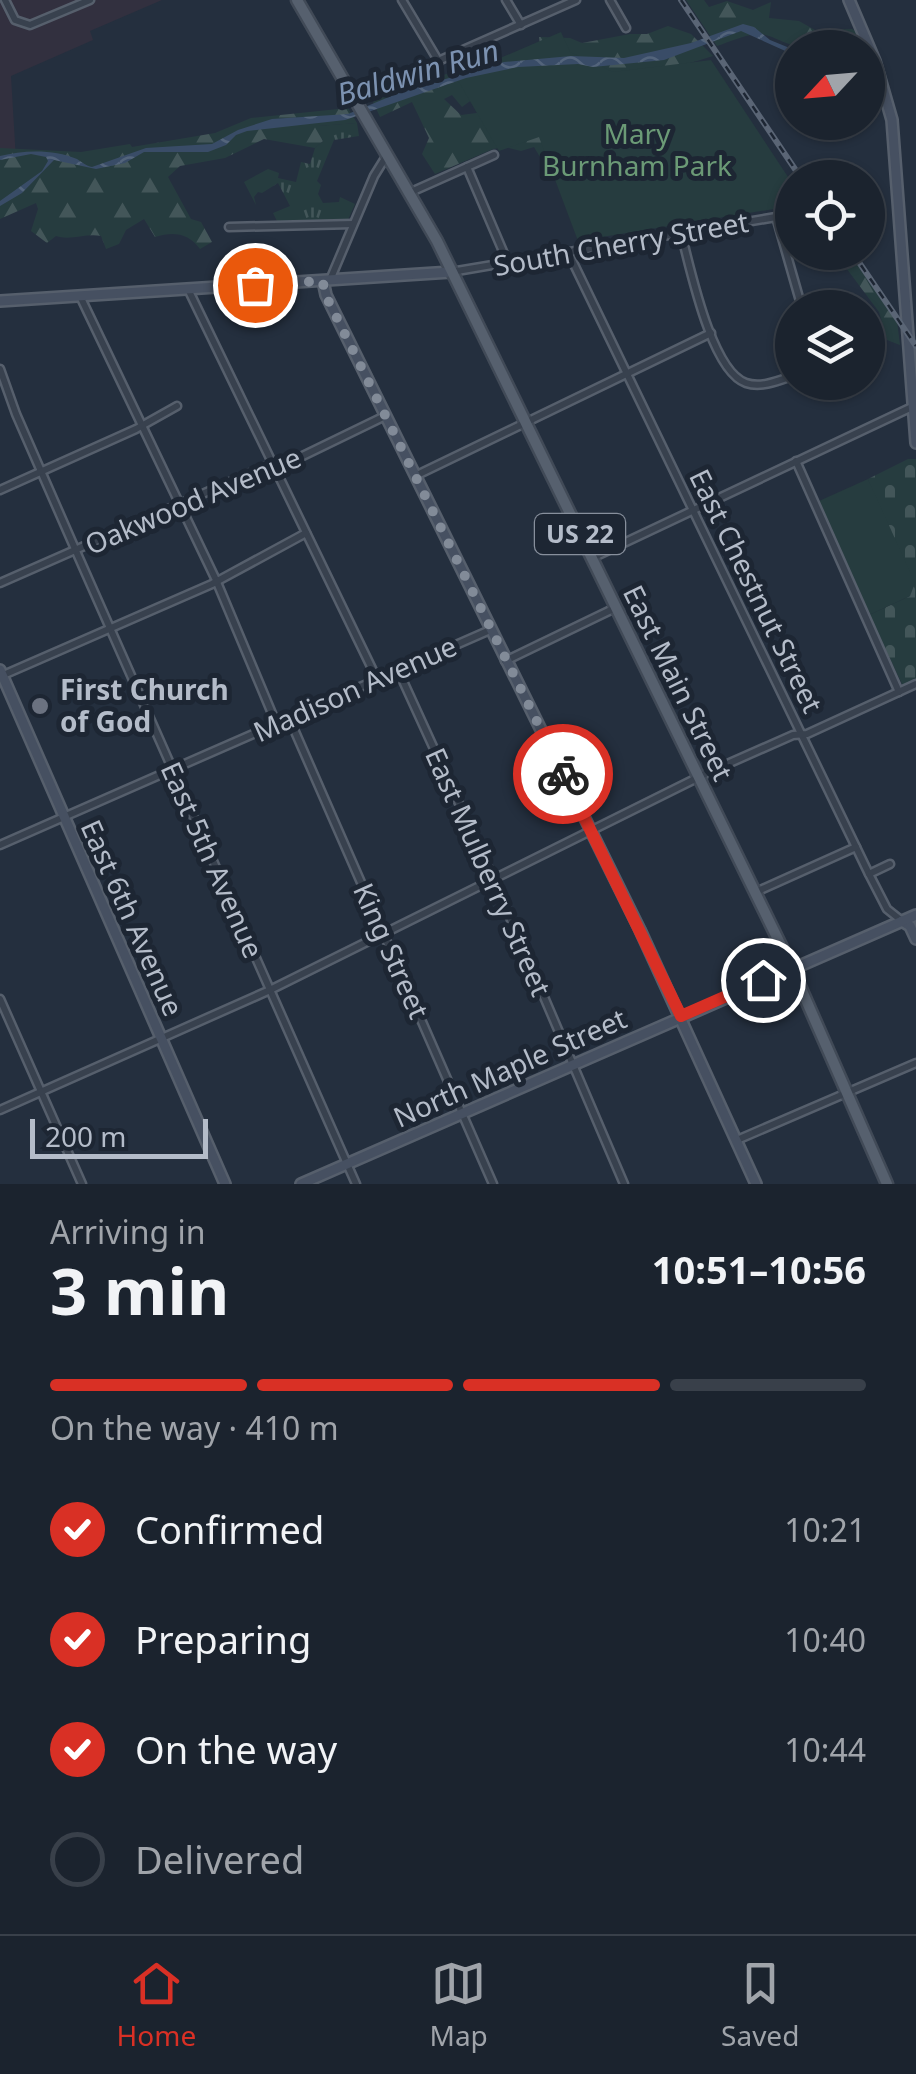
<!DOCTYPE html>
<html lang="en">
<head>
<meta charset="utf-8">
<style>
  :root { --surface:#1b232e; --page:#242b36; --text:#f1f3f6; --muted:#a0a4aa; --line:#39404a; --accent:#d93025 }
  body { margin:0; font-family:"Noto Sans",sans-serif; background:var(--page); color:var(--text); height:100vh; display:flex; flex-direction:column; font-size:38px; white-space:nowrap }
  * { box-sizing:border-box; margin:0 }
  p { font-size:32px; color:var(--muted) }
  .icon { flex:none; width:55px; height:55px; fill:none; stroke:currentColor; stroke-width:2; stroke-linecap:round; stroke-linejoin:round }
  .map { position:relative; height:1184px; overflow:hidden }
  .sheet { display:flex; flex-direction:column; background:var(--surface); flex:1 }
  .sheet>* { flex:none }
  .needle { width:65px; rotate:244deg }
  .fabs { position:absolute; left:775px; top:30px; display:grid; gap:20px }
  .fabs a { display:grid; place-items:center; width:110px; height:110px; border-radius:50%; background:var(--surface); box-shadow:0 2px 8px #0004,0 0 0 2px var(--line); font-size:50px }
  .scale { position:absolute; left:30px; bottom:25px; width:178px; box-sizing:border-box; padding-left:10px; border:5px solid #b4bcc9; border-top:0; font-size:28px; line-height:35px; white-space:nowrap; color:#b4bcc9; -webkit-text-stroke:8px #1d2633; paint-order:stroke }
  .pin { position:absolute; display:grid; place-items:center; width:85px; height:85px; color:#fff; margin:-42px; border:5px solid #fff; border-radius:50%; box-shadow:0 2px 10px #0007 }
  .courier { position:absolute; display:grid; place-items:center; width:100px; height:100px; margin:-50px; border:8px solid #d93025; border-radius:50%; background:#fff; color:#222; box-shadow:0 2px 12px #0007 }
  .headline em { font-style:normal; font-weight:700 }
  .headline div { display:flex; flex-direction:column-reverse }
  .headline { display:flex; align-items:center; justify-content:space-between; height:170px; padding:0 50px }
  h1 { font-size:65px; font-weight:700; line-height:75px }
  .bar { display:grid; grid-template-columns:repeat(4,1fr); gap:15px 10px; align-content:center; height:120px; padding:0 50px }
  .bar i { height:12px; border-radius:8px; background:var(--line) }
  .bar .on { background:var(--accent) }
  .bar p { grid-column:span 4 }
  ol { padding:0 50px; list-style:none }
  li { display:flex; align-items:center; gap:30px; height:110px }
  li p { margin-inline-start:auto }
  li .icon { padding:10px; border-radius:50%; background:var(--accent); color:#fff; stroke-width:4 }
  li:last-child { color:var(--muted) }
  li i { width:55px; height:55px; border:5px solid var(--line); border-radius:50% }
  .tab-bar { display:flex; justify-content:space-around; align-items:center; height:140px; border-top:2px solid var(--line); background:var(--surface); font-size:28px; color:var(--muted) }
  .tab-bar a { display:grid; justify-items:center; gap:5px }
  .tab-bar .on { color:var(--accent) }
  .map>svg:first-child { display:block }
</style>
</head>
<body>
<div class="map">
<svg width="916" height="1184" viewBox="0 0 916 1184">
  <defs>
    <pattern id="grass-tufts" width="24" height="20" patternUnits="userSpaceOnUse" patternTransform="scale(2.5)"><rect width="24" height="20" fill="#263c3f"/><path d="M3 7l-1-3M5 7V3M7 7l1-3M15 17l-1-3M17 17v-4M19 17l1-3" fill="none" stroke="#435659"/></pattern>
    <pattern id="forest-firs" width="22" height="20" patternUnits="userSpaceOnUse" patternTransform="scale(2.5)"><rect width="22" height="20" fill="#263c3f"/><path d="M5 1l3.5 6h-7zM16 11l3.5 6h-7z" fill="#435659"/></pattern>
    <pattern id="cemetery-stones" width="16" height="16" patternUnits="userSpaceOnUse" patternTransform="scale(2.5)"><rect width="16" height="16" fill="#263c3f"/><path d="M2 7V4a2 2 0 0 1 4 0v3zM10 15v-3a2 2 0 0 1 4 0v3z" fill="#435659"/></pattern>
    <pattern id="water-waves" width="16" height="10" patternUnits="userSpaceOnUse" patternTransform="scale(2.5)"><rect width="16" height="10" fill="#394c67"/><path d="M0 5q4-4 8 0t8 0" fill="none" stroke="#53647b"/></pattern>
  </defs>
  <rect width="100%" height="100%" fill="#242f3e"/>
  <!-- medical -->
  <path fill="#32303f" d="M0,0H162L90,31L93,40L11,76L16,160L0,162Z"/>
  <!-- grass -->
  <path fill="url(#grass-tufts)" d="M357,123L359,136L334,140L317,181L321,185L318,194L323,203L339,202L340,197L355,204L347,222L278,223L273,213L290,206L278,183L262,193L258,192L254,197L256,205L244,182L268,169L279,173L278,178L296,182L301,162L310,164L315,148L323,141L317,126Z"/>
  <!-- forest -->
  <g fill="url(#forest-firs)">
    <path d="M686,0H704L709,7L727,1L753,10L771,2L769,18L799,21L815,30L852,29L859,33L865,47H847L844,41H813L810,47C785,48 775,34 757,34C744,35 729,42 717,46Z"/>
    <path d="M668,26L691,34L713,56C659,74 601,79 544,75L539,37L570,38L582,43L630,34H647Z"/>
    <path d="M532,56L462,107L452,95L444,99L461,115L492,111L544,126L552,160L540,157L534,147L521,151L505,147L493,149L435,174L422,154L429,138L412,102L380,117L373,102C427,77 473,65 532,56Z"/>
    <path d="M348,108L357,123L318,126L323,141L315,148L264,139L225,158L180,166L168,177L191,219L201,222L212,242L200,249C189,233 173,231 155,237L144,219L126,230L119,244L106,249L101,236C85,233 71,241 56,236L47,243L31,231L38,209L36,203L0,219V148L81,152L130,144L132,147L215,133L251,118Z"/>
    <path d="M835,253H850L897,321L900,345L887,340L879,312Z"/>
  </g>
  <!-- cemetery -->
  <path fill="url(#cemetery-stones)" d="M908,459H916V680L903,686L869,615L910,596L868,479Z"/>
  <!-- park -->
  <g fill="#263c3f">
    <path d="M561,32L570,52L613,72L711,60L792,183V206L578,241L539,137L499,151L456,77Z"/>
    <path d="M868,479L915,583L910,596L869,615L819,501Z"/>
  </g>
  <!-- water -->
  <path fill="url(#water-waves)" d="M743,24L754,27L770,40L792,49V54L741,31L664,60L593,67L578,64L518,67L466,78L345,120L247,131L236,135L226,145L208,152H144L125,163L96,169L54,160L22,193L0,206V201L42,171L48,161L46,157L31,154L0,160V156C24,150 53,149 77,159C82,162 86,166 92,167L146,148L212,144L238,130L272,119L348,114L401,92L504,62L571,56L624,58L691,43Z"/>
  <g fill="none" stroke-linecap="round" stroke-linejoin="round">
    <defs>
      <g id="street">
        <path d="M5,0L15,20L30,25L90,0"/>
        <path d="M402,0L439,62"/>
        <path d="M506,0L521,25"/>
        <path d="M610,0L626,28"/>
        <path d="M402,77L576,0"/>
        <path d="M467,167L508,263"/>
        <path d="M411,192L494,155"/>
        <path d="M776,217L802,308"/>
        <path d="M229,227L353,224"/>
        <path d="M681,233C690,267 711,371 746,383C761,388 778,381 792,376"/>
        <path d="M568,252L869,874L887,909L902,921"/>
        <path d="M451,272L776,217L788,210"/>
        <path d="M330,280L374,176L387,155"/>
        <path d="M188,289L377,679"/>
        <path d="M80,296L216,580L276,723"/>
        <path d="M0,369L16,414L79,558L356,1184"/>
        <path d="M796,461L899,692"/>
        <path d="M415,476L711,333"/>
        <path d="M0,490L136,429L177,406"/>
        <path d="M592,558L912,407"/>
        <path d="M0,583L266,466H282L385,416"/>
        <path d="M505,661L615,608"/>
        <path d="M398,670L494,880L624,1184"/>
        <path d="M1,676L212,584L306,533"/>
        <path d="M289,718L493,1184"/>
        <path d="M0,845L490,630"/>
        <path d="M869,874L890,864"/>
        <path d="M756,892L856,847"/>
        <path d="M0,999L82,1184"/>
        <path d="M0,1110L270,990L707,773L793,735L807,734L916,684"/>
        <path d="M737,1140L916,1063"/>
      </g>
      <g id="secondary">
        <path d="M849,0L875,61L892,120L916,443"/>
        <path d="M323,281L326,295L640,930L756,1184"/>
        <path d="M0,301L451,272"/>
        <path d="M0,670L225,1184"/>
        <path d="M902,921L910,926L916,939"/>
        <path d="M301,1184L916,915"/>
      </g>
      <path id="primary" d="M297,0L437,241L792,968L887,1184"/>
    </defs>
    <!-- street casing -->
    <use href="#street" stroke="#565f6c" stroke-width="11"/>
    <!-- secondary casing -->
    <use href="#secondary" stroke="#565f6c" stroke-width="14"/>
    <!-- primary casing -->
    <use href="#primary" stroke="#414a57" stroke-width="15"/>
    <!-- street -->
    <use href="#street" stroke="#38414e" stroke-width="6"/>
    <!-- secondary -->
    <use href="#secondary" stroke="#465061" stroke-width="9"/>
    <!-- primary -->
    <use href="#primary" stroke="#56606e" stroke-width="10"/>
    <defs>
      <g id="rail">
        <path d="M681,0L801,178"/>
        <path d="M852,252L916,346"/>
      </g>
    </defs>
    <!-- rail casing -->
    <use href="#rail" stroke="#5a6575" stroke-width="6"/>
    <!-- rail -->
    <use href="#rail" stroke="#1d2633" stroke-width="2.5" stroke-dasharray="8" stroke-linecap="butt"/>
  </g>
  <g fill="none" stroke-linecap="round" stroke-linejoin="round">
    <!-- done -->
    <path stroke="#828b98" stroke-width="10" stroke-dasharray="0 18" d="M255,285L323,281L324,292L563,774"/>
    <!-- route -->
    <path stroke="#d93025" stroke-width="12" d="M563,774L681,1016L763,980"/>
  </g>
  <!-- markers -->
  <circle fill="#6b7280" stroke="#1d2633" stroke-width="4" cx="40" cy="706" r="10"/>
  <g text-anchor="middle" stroke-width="10" stroke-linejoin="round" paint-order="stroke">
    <!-- shield labels -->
    <rect fill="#1d2633" stroke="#878f9c" stroke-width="2.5" x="535" y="514" width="90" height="40" rx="8"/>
    <g font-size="25" font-weight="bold" fill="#b4bcc9">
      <text x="580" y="543">US 22</text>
    </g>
    <!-- park labels -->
    <g font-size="28" fill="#6b9a76" stroke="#1d2633">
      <text x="637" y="144">Mary<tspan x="637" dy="32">Burnham Park</tspan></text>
    </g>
    <!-- street labels -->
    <g font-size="28" fill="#b4bcc9" stroke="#1d2633">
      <text transform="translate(621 244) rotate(-10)" y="10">South Cherry Street</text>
      <text transform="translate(193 501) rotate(-23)" y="10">Oakwood Avenue</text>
      <text transform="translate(756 591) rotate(64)" y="10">East Chestnut Street</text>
      <text transform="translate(678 683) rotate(64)" y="10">East Main Street</text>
      <text transform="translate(355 689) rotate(-24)" y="10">Madison Avenue</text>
      <text transform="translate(212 860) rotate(66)" y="10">East 5th Avenue</text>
      <text transform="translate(488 872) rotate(66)" y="10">East Mulberry Street</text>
      <text transform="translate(132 918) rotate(66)" y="10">East 6th Avenue</text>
      <text transform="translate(391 951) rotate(66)" y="10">King Street</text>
      <text transform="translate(510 1068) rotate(-24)" y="10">North Maple Street</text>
    </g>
    <!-- poi labels -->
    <g font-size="28" font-weight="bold" fill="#b4bcc9" stroke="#1d2633" text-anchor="start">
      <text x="60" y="700">First Church<tspan x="60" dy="32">of God</tspan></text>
    </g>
    <!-- water labels -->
    <g font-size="30" font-style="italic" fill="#7c92b1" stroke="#1d2633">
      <text transform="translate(418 73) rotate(-16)" y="10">Baldwin Run</text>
    </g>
  </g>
</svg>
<div class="fabs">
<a><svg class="needle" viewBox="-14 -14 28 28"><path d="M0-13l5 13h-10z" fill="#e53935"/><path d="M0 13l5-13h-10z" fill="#a0a4aa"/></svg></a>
<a><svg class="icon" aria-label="locate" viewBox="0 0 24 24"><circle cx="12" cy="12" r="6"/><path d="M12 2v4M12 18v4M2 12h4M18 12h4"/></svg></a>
<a><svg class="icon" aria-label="layers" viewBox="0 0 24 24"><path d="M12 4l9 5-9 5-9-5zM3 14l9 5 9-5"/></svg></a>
</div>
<div class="scale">200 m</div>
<div class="pin" style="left:255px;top:285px;background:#ea580c"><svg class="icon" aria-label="bag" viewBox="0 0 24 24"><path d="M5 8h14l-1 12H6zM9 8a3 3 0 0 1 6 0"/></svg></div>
<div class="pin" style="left:763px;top:980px;background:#1f2937"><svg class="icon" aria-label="home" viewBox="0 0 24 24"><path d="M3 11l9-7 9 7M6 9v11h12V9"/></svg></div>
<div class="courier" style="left:563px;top:774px"><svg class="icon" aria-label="bike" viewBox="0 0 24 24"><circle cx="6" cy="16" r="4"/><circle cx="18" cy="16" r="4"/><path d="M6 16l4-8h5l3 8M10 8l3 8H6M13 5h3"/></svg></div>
</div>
<section class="sheet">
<div class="headline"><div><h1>3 min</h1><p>Arriving in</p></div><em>10:51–10:56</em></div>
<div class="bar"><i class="on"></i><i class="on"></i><i class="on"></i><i></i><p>On the way · 410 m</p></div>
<ol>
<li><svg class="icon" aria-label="check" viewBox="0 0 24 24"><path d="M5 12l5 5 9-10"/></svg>Confirmed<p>10:21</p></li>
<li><svg class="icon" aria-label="check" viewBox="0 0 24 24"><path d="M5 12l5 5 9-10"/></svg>Preparing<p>10:40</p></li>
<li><svg class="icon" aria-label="check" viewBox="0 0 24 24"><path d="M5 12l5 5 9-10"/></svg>On the way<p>10:44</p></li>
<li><i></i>Delivered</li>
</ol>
</section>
<nav class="tab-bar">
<a class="on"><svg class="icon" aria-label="home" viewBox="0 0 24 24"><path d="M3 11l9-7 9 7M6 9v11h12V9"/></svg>Home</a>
<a><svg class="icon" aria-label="map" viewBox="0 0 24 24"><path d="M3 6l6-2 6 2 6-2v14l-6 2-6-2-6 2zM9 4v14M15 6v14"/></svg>Map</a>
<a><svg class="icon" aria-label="saved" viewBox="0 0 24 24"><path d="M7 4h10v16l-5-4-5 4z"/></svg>Saved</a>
</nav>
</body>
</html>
